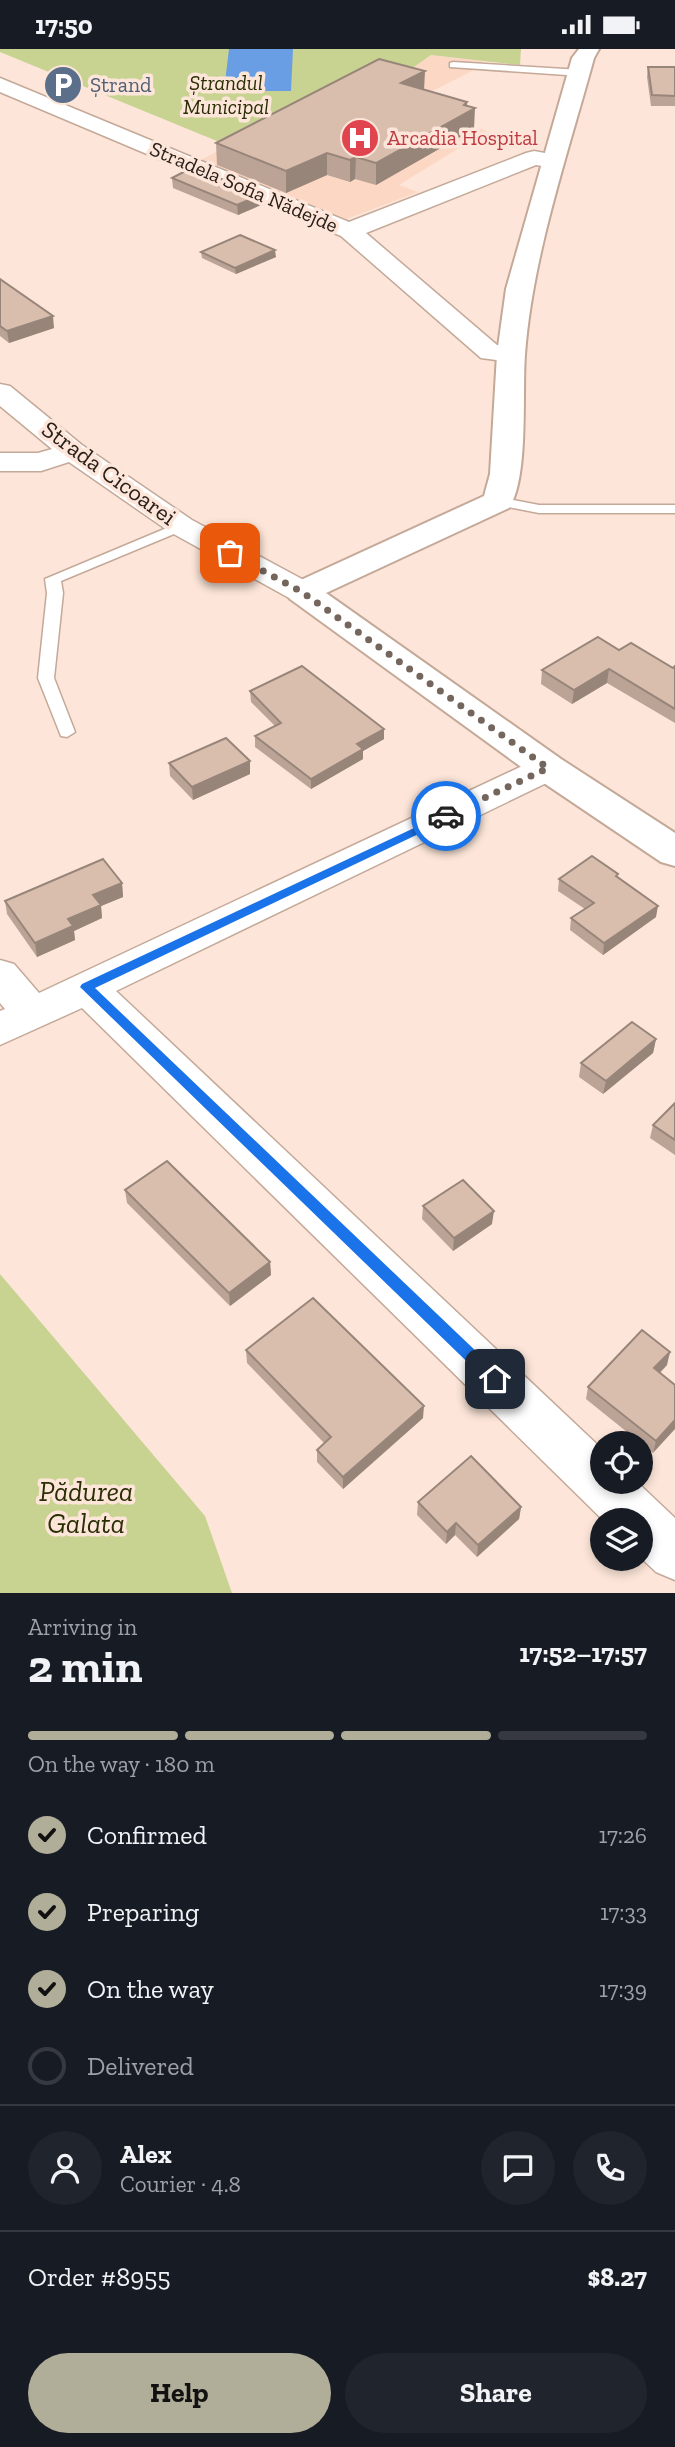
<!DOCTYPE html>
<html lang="en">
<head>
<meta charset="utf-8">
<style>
  :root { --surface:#171b24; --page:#20242c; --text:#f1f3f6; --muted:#9ea1a6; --line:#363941; --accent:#b0ad98 }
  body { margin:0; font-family:"Zilla Slab",serif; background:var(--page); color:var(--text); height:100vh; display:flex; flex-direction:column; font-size:26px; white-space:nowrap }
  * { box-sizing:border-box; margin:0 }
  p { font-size:23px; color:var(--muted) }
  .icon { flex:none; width:38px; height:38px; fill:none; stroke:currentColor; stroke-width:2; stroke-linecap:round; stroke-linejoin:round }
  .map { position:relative; height:1544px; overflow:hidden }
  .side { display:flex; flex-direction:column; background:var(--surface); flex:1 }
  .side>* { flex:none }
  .fabs { position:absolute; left:590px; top:1382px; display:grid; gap:14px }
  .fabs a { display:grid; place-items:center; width:63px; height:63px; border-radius:50%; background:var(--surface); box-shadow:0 4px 10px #0003; font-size:35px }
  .pin { position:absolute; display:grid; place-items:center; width:60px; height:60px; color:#fff; margin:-30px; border-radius:14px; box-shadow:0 4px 10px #0006 }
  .courier { position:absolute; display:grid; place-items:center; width:70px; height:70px; margin:-35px; border:5px solid #1a73e8; border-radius:50%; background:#fff; color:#222; box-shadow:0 2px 9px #0007 }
  .summary em { font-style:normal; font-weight:800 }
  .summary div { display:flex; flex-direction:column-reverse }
  .summary { display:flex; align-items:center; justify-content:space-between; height:119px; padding:0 28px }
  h1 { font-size:46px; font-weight:800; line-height:52px }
  .bar { display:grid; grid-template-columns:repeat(4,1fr); gap:10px 7px; align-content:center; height:84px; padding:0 28px }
  .bar i { height:9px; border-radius:5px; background:var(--line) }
  .bar .current { background:var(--accent) }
  .bar p { grid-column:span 4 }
  .line { display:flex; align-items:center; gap:18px; padding:0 28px; border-top:2px solid var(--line) }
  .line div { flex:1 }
  .round { display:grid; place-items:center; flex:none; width:74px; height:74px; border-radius:37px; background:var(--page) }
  ol { padding:0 28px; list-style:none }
  li { display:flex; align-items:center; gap:21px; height:77px }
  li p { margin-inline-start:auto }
  li .icon { padding:7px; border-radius:50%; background:var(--accent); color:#111; stroke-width:4 }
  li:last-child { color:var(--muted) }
  li i { width:38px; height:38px; border:4px solid var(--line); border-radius:50% }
  .primary-button { display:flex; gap:14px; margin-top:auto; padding:14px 28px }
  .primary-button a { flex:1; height:80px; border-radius:42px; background:var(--accent); color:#111; font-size:28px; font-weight:800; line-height:80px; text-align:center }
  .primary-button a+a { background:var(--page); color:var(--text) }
  .status { display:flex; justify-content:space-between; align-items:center; height:49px; padding:0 35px; background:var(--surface); direction:ltr }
  .status svg { height:19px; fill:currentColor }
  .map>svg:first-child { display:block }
</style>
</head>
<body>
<div class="status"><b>17:50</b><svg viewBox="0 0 49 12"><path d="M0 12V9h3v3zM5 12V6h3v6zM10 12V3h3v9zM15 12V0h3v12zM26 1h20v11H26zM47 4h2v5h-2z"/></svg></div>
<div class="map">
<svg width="675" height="1544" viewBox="0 0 675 1544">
  <rect width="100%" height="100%" fill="#fde6d9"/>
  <!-- built -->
  <path fill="#fcd8c4" d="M431,6L483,12L472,22L403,57L487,82L399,136L418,143L347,170L199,112L380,16L414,18Z"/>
  <!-- green -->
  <g fill="#c8d392">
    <path d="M0,0H521L520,16L431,6L414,18L380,16L229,97L0,3Z"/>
    <path d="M0,1225L205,1467L232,1544H0Z"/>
  </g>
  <!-- water -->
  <path fill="#699ee5" d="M229,0H293L291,42H224Z"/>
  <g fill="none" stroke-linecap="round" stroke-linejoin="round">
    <defs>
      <g id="lane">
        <path d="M453,13L581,21L586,24L581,27L450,18V14Z"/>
        <path d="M498,448L539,456H675V464H539L493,455L491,452Z"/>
        <path d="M181,473L186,474L188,477L186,480L61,532L63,544L54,629L75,683L67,688L61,687L38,629L47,544L45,530Z"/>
      </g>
      <g id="street">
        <path d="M0,29L349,173L526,104L534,102L561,107L564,112L561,117L553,119L536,116L366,184L497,296L520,299L524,305L520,311L511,313L481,309L341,187L0,43Z"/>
        <path d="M0,335L10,337L82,396L192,471L313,536L318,543L313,550L302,553L291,550L170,483L69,413L41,422H0V404H38L52,400L0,357Z"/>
        <path d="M548,707L561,711L566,719L561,727L116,942L602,1400V1433H637L675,1469V1531L656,1523L640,1508V1472H604L82,959L0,996V962L5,960L0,954V911L14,915L39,944L535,711Z"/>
      </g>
      <path id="secondary" d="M579,0H599L594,9C568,104 532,208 525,306C522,343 529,429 509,459L326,544L561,710L675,784V817L661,813L535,728L290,550L285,543L290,536L484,447L490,425L497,305L506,240L572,9Z"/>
    </defs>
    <!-- lane casing -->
    <use href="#lane" stroke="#c4a999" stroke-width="3"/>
    <!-- street casing -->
    <use href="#street" stroke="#c4a999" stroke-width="3"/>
    <!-- secondary casing -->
    <use href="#secondary" stroke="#c4a999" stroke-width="4"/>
    <!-- lane -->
    <use href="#lane" fill="#fff" fill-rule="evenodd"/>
    <!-- street -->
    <use href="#street" fill="#fff" fill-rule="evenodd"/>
    <!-- secondary -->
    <use href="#secondary" fill="#fff" fill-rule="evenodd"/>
  </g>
  <!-- wall -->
  <g fill="#bba396">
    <path d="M648,18H675V57H651L647,28Z"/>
    <path d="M424,41L467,57L474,80L376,136L355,130L350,133L327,126L286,144L217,116L216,94Z"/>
    <path d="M172,129L261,156L238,166L173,139Z"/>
    <path d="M201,203L276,208L236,225L202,209Z"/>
    <path d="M0,230L54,279L9,294L0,287Z"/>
    <path d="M619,601L673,619L675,617V674L607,634L572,655L541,635L542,621Z"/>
    <path d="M250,642L384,690L363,702V710L311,740L255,698V687L275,677L251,653Z"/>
    <path d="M250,712V725L193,751L170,727L169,714Z"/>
    <path d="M618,828L656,868L603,906L570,881L571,869L585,860L558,842L559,830Z"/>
    <path d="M122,834L123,848L101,857L102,869L74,882L75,891L37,908L7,865L5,852Z"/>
    <path d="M656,990L653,1004L603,1045L579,1028L581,1014Z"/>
    <path d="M675,1054V1106L650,1089L653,1076Z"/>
    <path d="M125,1141L270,1213L271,1226L230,1257L127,1154Z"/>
    <path d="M423,1157L492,1175L453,1202L422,1170Z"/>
    <path d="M246,1301L423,1369L343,1440L317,1413V1401L324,1394L247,1314Z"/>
    <path d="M667,1316L660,1324L675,1336L653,1404L586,1350L588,1338Z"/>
    <path d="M418,1453L521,1458L519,1470L477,1508L455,1486L446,1495L417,1466Z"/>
  </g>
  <!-- shaded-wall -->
  <g fill="#98857a">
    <path d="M425,22L424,42L401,34Z"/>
    <path d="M467,53V63L475,59L474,80L376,136V114Z"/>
    <path d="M327,104V126L286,144V122Z"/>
    <path d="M356,108L355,130L350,133V111Z"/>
    <path d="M260,146L261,156L238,166L237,156Z"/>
    <path d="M275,201L276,208L236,225L235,219Z"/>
    <path d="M53,267L54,279L9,294L7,282Z"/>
    <path d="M609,620L607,634L572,655L574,641Z"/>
    <path d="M384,680V690L363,702V710L311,740V730L357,695Z"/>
    <path d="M250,712V725L193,751L192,738Z"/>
    <path d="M122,834L123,848L101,857L102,869L74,882L75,891L37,908L35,894L68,870L93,846Z"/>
    <path d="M658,857L656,868L603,906L604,894Z"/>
    <path d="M656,990L653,1004L603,1045L606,1032Z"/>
    <path d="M494,1162L492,1175L453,1202L454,1189Z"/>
    <path d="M270,1213L271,1226L230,1257L229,1244Z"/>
    <path d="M670,1303L667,1316L651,1332L654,1319Z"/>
    <path d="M424,1357L423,1369L343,1440V1428Z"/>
    <path d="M675,1371V1380L653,1404L656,1392Z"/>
    <path d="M521,1458L519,1470L477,1508L478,1496Z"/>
    <path d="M456,1474L455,1486L446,1495L447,1483Z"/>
  </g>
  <!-- building -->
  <g fill="#d9beae" stroke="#98857a" stroke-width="2">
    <path d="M379,10L425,22L401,34L467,53L464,56L475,59L376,114L356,108L350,111L327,104L286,122L216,94Z"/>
    <path d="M648,18H675V47L652,46Z"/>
    <path d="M193,118L260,146L237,156L172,129Z"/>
    <path d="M240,186L275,201L235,219L201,203Z"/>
    <path d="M0,230L53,267L7,282L0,277Z"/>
    <path d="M598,588L619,601L631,594L673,619L675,617V660L609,620L574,641L542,621Z"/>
    <path d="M302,617L384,680L357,695L363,700L311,730L255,687L281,674L250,642Z"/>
    <path d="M226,689L250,712L192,738L169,714Z"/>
    <path d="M592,807L618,825L616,827L658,857L604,894L571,869L594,854L559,830Z"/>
    <path d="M103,810L122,834L93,846L101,856L68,870L73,877L35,894L5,852Z"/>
    <path d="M632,973L656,990L606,1032L581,1014Z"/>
    <path d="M675,1054V1091L653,1076Z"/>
    <path d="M167,1112L270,1213L229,1244L125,1141Z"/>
    <path d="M463,1131L494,1162L454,1189L423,1157Z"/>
    <path d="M313,1249L424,1357L343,1428L317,1401L331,1388L246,1301Z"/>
    <path d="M642,1281L670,1303L654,1319L675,1336V1371L656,1392L588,1338Z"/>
    <path d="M471,1407L521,1458L478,1496L456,1474L447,1483L418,1453Z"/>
  </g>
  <!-- route -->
  <path fill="#1a73e8" d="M446,764L450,765V770L95,939L500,1325L503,1330L500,1335L495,1337L490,1335L80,938L82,935Z"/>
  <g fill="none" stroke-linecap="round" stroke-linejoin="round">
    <!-- done -->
    <path stroke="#74655d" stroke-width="7" stroke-dasharray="0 12.6" d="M230,504L302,543L548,719L446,767"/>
  </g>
  <!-- icons -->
  <defs>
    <symbol id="parking-disc" viewBox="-11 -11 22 22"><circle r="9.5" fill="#5c6f8a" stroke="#fde6d9"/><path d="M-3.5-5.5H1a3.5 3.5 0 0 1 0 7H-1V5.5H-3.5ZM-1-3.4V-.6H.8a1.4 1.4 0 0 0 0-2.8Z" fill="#fff"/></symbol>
    <symbol id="hospital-disc" viewBox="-11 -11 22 22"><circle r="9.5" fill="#e0444e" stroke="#fde6d9"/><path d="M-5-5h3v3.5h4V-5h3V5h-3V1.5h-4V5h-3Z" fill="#fff"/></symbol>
  </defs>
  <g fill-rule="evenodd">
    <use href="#parking-disc" x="41" y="14" width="44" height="44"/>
    <use href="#hospital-disc" x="338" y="67" width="44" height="44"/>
  </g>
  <g text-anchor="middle" stroke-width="7" stroke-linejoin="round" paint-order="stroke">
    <!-- far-park labels -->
    <g font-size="21" font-style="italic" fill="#292e05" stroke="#fde6d9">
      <text x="226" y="41">Ștrandul<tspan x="226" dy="24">Municipal</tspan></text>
    </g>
    <!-- far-service labels -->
    <g font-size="21" fill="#4e5e75" stroke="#fde6d9" text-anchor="start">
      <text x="90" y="43">Ștrand</text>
    </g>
    <!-- far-health labels -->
    <g font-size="21" fill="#be3a42" stroke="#fde6d9" text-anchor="start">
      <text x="387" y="96">Arcadia Hospital</text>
    </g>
    <!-- far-street labels -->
    <g font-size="21" fill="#2a201a" stroke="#fde6d9">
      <text transform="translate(244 138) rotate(23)" y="7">Stradela Sofia Nădejde</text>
    </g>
    <!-- street labels -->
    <g font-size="24" fill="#2a201a" stroke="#fde6d9">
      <text transform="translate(109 424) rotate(36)" y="8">Strada Cicoarei</text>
    </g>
    <!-- near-park labels -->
    <g font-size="28" font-style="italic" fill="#292e05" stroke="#fde6d9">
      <text x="86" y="1452">Pădurea<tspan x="86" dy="32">Galata</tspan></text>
    </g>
  </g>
</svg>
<div class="fabs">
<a><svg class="icon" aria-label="locate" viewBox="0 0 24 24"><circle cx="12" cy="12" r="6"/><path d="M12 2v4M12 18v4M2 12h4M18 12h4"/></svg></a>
<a><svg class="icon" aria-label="layers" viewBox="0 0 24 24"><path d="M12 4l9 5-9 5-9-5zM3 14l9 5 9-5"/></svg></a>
</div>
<div class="pin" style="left:230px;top:504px;background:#ea580c"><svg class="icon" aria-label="bag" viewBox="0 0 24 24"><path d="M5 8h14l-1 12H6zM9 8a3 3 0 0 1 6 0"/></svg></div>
<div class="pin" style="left:495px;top:1330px;background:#1f2937"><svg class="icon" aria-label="home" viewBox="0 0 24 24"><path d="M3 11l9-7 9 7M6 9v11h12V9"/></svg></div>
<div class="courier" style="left:446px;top:767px"><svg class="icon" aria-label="car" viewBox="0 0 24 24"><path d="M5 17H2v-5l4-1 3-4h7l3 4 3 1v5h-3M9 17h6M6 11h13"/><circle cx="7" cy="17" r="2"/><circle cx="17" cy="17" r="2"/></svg></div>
</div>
<section class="side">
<div class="summary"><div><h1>2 min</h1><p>Arriving in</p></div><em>17:52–17:57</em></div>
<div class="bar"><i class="current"></i><i class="current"></i><i class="current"></i><i></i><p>On the way · 180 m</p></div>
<ol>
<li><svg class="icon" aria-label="check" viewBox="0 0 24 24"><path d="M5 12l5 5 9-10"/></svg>Confirmed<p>17:26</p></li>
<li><svg class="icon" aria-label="check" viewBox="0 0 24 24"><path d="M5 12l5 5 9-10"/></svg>Preparing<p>17:33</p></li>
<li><svg class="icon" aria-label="check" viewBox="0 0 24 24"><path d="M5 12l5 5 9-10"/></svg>On the way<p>17:39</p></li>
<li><i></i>Delivered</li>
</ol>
<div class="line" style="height:126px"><a class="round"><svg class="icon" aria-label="person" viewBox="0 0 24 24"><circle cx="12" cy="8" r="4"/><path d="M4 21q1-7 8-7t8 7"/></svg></a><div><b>Alex</b><p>Courier · 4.8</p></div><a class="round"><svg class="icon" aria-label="chat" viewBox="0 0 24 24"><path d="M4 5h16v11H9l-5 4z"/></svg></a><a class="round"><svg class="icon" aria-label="phone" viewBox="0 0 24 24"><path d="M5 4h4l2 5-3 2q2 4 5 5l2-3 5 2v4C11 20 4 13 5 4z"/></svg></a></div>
<div class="line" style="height:91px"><div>Order #8955</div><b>$8.27</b></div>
<div class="primary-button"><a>Help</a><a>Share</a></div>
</section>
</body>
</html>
